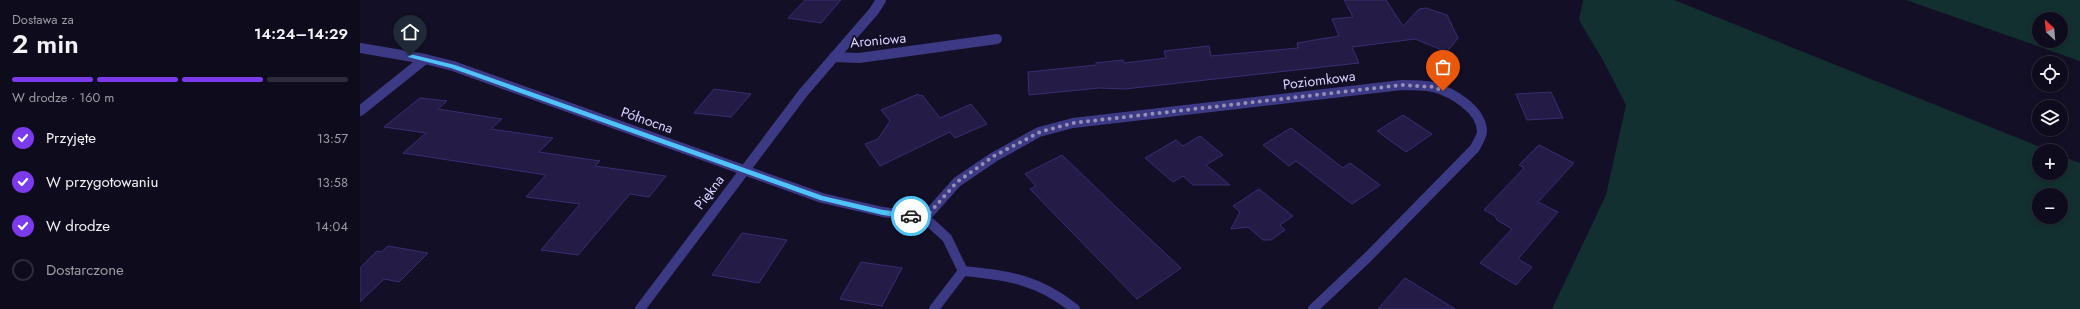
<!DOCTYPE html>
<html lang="pl">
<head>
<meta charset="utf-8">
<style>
  :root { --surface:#0e0b1c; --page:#171425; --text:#f1f3f6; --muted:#9b9ba3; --line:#2e2b3b; --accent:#7c3aed }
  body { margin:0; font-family:Jost,sans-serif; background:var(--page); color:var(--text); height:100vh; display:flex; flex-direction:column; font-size:15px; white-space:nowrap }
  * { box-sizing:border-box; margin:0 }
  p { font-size:13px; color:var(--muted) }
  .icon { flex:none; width:22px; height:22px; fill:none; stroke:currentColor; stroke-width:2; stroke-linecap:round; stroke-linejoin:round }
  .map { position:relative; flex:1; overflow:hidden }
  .sheet { display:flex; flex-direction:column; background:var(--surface); width:360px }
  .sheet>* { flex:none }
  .needle { width:26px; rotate:334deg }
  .controls { position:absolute; left:1672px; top:12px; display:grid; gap:8px }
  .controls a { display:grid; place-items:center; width:36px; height:36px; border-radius:50%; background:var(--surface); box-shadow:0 2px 6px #0003,0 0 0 1px var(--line); font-size:20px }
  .pin { position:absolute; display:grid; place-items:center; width:34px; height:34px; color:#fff; margin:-41px -17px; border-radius:50% 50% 50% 0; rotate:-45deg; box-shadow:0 0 4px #0007 }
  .pin .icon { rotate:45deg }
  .courier { position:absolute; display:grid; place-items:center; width:40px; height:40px; margin:-20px; border:3px solid #4fc3f7; border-radius:50%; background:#fff; color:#222; box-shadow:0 1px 5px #0007 }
  .overview em { font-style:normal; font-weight:600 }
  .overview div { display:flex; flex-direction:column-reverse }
  .overview { display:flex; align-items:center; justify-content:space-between; height:68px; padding:0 12px }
  h1 { font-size:26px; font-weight:600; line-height:30px }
  .bar { display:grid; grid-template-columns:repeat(4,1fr); gap:6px 4px; align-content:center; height:48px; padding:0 12px }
  .bar i { height:5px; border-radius:3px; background:var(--line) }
  .bar .active { background:var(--accent) }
  .bar p { grid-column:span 4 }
  ol { padding:0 12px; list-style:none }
  li { display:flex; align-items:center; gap:12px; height:44px }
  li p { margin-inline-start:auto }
  li .icon { padding:4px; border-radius:50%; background:var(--accent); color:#fff; stroke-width:4 }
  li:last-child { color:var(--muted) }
  li i { width:22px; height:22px; border:2px solid var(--line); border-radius:50% }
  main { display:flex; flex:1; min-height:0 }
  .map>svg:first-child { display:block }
</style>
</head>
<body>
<main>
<section class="sheet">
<div class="overview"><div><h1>2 min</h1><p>Dostawa za</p></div><em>14:24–14:29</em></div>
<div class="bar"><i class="active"></i><i class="active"></i><i class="active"></i><i></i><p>W drodze · 160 m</p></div>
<ol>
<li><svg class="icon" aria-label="check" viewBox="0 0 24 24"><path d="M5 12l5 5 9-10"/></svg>Przyjęte<p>13:57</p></li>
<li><svg class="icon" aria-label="check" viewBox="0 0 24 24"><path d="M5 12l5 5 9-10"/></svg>W przygotowaniu<p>13:58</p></li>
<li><svg class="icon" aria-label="check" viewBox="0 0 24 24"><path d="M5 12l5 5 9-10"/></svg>W drodze<p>14:04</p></li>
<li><i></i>Dostarczone</li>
</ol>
</section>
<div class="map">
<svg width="1720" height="309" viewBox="0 0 1720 309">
  <rect width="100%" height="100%" fill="#130f26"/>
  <!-- green -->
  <g fill="#12302f" fill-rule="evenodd">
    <path d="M1223,0H1314L1690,151H1679V173H1701V156L1720,163V309H1192L1246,195L1266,105L1245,64L1219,20ZM1679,195H1701V217H1679Z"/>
    <path d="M1546,0H1720V61ZM1679,19H1701V41H1679Z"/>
  </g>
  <!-- building -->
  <g fill="#241b47" stroke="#3b2d73">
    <path d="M445,0H481L461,23L428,18Z"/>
    <path d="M984,0H1026L1043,26L1059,9L1066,8L1087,15L1098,38L1087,52L1055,39L992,47L999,63L765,89L739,88L669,95L668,72L736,65V63L763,60L764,63L806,58L804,51L849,46L851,56L938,48L937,43L979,36L972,19L993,17Z"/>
    <path d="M354,89L391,94L371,117L334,113Z"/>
    <path d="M1191,92L1203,118L1167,120L1156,94Z"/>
    <path d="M558,94L560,96L562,95L580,118L611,104L627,124L595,138L590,132L520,166L505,144L518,139L530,121L521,110Z"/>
    <path d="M60,98L87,101L78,109L142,119L131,129L193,138L179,152L240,161L235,166L306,176L289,197L270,194L218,255L181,250L220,204L166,197L186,175L43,153L66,133L24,127Z"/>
    <path d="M1043,115L1072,134L1046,152L1017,131Z"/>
    <path d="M931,128L983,168L990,163L1020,185L992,204L936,161L929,166L903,145Z"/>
    <path d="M840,136L863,155L846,165L870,185H833L823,176L813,182L785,158L816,140L823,146Z"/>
    <path d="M1179,145L1214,163L1178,202L1198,212L1158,259L1172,267L1156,285L1120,263L1152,229L1137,220L1135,216L1124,210L1164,168L1159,165Z"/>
    <path d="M702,155L758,209L821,268L777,299L670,189L676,186L665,174Z"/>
    <path d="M899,189L933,216L920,225L925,230L911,240H903L888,227L871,229L880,212L873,206Z"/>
    <path d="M382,233L427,240L399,283L352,275Z"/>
    <path d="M28,246L68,253L39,282L24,279L0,302V268L17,251L21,252Z"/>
    <path d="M501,262L542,268L522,306L480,299Z"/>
    <path d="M1045,278L1095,309H1018Z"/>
  </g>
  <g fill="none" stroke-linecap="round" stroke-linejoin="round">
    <!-- minor -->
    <g stroke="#3d3a85" stroke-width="10">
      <path d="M0,48L65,59L93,66L462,198L523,212L565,218"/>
      <path d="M474,57L499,58L637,39"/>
      <path d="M0,111L65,59"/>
      <path d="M565,218L597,182L634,157L679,132L713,123L1042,85C1052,85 1063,85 1073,87C1092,92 1121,109 1122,131C1122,137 1117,143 1115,148L1009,256L953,309"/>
      <path d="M565,218L587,238L603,271L574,309"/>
      <path d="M603,271C648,275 679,280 715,309"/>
      <path d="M280,309L443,93L514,11L521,0"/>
    </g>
  </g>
  <!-- route -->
  <path fill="#4fc3f7" d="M50,54L95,65L463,196L523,210L551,213L555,216L551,219L523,215L460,200L91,68L48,57Z"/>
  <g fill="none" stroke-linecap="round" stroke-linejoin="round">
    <!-- done -->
    <path stroke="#948fb3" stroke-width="4" stroke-dasharray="0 7.2" d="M551,216L565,218L597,182L634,156L680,132L713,123L1042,85L1074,87L1083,91"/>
  </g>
  <g text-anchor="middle" stroke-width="3.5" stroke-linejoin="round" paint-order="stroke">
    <!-- street labels -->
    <g font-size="14" fill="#d9d4ff" stroke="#130f26">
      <text transform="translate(518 40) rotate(-5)" y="5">Aroniowa</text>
      <text transform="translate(959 80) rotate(-7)" y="5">Poziomkowa</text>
      <text transform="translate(287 120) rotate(19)" y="5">Północna</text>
      <text transform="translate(349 192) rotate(-53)" y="5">Piękna</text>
    </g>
  </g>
</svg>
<div class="controls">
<a><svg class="needle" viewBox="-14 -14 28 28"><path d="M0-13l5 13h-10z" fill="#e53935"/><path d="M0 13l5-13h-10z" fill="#9b9ba3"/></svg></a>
<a><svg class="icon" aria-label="locate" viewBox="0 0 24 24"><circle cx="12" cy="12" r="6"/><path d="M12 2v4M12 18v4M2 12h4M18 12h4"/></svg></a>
<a><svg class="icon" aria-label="layers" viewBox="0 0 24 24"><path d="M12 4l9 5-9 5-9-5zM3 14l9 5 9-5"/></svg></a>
<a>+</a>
<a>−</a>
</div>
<div class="pin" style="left:1083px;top:91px;background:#ea580c"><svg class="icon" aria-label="bag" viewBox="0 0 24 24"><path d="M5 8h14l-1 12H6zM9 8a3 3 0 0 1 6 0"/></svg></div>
<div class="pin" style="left:50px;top:56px;background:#1f2937"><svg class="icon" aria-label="home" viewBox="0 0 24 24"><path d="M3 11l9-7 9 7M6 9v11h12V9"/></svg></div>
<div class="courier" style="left:551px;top:216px"><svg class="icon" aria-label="car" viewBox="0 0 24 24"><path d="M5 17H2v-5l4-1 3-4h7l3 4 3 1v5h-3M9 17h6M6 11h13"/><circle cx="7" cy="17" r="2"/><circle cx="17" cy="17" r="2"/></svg></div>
</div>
</main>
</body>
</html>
